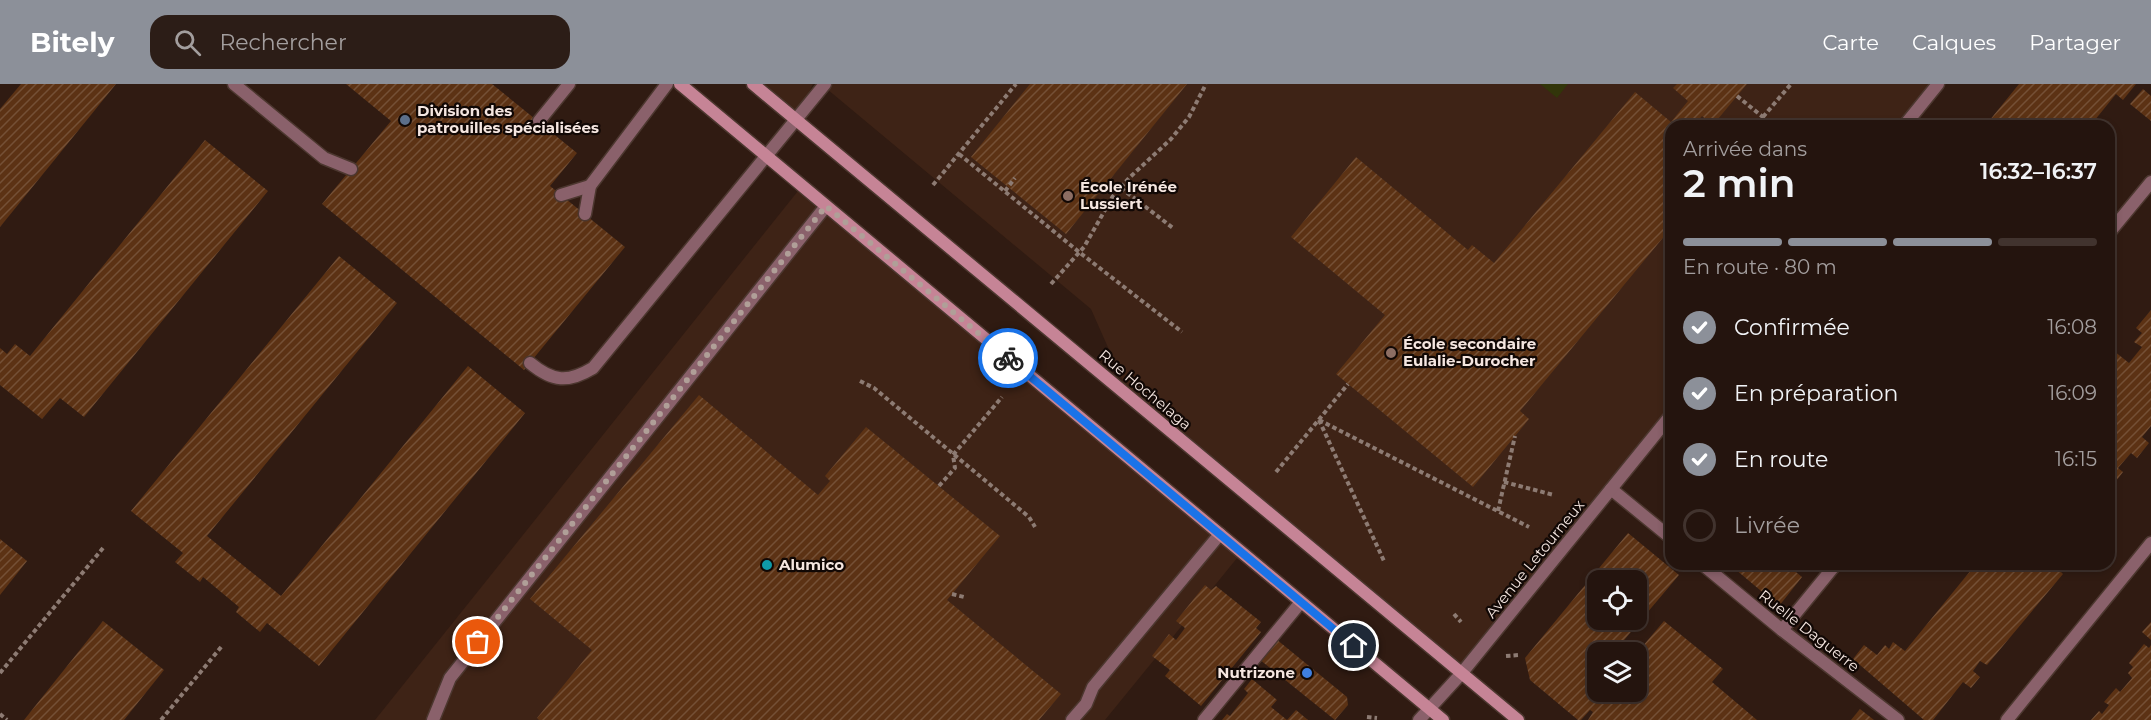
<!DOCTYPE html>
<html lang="fr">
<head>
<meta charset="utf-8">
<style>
  :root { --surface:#24140e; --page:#2c1d17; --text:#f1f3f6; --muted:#a39e9e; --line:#41332e; --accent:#8c9099 }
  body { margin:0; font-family:Montserrat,sans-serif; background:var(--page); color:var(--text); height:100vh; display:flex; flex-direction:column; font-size:22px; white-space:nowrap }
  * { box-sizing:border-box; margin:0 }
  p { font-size:20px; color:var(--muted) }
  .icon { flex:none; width:33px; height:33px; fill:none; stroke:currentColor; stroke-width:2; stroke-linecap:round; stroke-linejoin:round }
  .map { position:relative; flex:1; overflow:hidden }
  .details { position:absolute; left:1665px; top:36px; width:450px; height:450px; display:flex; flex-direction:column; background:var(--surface); border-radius:18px; box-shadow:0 3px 9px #0003,0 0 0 2px var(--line) }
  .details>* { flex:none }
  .controls { position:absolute; left:1587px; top:486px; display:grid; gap:12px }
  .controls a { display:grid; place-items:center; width:60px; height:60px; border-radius:12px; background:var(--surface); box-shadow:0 3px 9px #0003,0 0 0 2px var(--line); font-size:30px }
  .pin { position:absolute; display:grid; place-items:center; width:51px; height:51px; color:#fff; margin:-26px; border:3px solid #fff; border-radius:50%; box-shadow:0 2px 6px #0007 }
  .courier { position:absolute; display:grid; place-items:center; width:60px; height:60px; margin:-30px; border:4px solid #1a73e8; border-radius:50%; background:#fff; color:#222; box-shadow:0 2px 8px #0007 }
  .head em { font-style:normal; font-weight:600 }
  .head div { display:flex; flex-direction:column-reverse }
  .head { display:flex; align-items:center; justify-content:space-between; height:102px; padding:0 18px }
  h1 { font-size:39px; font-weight:600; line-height:45px }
  .bar { display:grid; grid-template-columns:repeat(4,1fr); gap:9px 6px; align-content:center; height:72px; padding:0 18px }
  .bar i { height:8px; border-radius:4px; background:var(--line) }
  .bar .active { background:var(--accent) }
  .bar p { grid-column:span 4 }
  ol { padding:0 18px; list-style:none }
  li { display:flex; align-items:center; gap:18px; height:66px }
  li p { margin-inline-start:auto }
  li .icon { padding:6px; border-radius:50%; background:var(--accent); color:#fff; stroke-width:4 }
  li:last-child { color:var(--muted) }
  li i { width:33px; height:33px; border:3px solid var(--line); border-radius:50% }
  header { display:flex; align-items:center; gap:36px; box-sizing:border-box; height:84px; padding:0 30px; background:var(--accent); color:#fff }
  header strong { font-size:28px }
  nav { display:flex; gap:33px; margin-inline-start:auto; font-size:21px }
  .search { width:420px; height:54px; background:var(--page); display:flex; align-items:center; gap:15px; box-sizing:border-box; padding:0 21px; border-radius:18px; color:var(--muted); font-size:22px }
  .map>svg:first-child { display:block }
</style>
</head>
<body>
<header>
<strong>Bitely</strong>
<div class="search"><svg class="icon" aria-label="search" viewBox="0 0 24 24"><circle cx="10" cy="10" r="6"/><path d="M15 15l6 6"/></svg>Rechercher</div>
<nav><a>Carte</a><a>Calques</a><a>Partager</a></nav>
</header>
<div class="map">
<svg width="2151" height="636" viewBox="0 0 2151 636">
  <defs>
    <pattern id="building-hatch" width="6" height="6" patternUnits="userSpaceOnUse" patternTransform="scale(1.5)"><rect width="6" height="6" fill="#5c3214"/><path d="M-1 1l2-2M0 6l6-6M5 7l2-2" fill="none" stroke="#745036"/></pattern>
  </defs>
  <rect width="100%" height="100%" fill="#301b12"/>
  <!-- built -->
  <g fill="#3e2316">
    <path d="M754,0H813L796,35Z"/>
    <path d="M821,0H1938L1904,42H1671V331L1461,590L1130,313L1091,225Z"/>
    <path d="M802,102L1242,468L1105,636H375Z"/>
  </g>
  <!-- green -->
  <path fill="#32350a" d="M1540,0H1568L1557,14Z"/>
  <!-- building -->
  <g fill="url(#building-hatch)" fill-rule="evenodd">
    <path d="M21,0H116L0,143V25Z"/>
    <path d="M346,0H492L577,69L550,102L625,163L524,286L322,120L391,37Z"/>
    <path d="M1030,0H1187L1066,150L971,73Z"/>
    <path d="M1677,0H1747L1713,41L1702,32L1693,42H1671V144L1520,327L1529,335L1473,403L1336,290L1385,231L1291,153L1356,73L1468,166L1472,161L1494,179L1635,8L1671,38L1688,17L1673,4Z"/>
    <path d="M2019,0H2136L2123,16L2116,10L2090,42H1985Z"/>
    <path d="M2143,5L2151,12V37L2130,20Z"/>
    <path d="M205,56L268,107L84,333L60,314L42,335L0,301V264L7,270L15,260L30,272Z"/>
    <path d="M339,172L397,219L207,452L281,512L468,282L525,329L319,582L267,539L260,548L236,528L239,523L203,493L200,498L175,478L183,469L131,427Z"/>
    <path d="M2151,226V342L2142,353L2149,359L2137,374L2131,369L2118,384L2123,388L2109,406V263L2129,279L2142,263L2134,258L2142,249L2136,244Z"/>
    <path d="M699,311L818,411L830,397L825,392L866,343L1000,452L947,516L1061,610L1039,636H539L537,634L592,566L530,515Z"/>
    <path d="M1628,449L1679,491L1614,568H1598V589L1595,591L1598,593V608H1636V570L1664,537L1723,585L1712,598L1757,636H1588L1593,628L1590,626L1581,636H1578L1530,596L1525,574ZM1598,496H1636V536H1598Z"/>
    <path d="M0,455L27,477L0,511Z"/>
    <path d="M1729,480H1786L1802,493L1779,522Z"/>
    <path d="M1976,480H2063L2059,486L2063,490L1987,581L1980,577L1973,587L1980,593L1971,604L1963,598L1933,636H1924L1853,575L1864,561L1877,571L1885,561L1889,565L1893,558L1905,567Z"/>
    <path d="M1205,501L1211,506L1216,502L1261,538L1256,544L1261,548L1201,622L1165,592L1170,586L1152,572L1169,550L1176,556L1185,544L1176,537Z"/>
    <path d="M103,537L164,586L124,636H24Z"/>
    <path d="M2151,538V556L2142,548Z"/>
    <path d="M1276,555L1347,613L1348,621L1335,636L1259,575Z"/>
    <path d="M2144,560L2149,564L2151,561V636H2091L2099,627L2102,630L2109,621L2104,618L2116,604L2120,608L2132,594L2128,589L2133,583L2129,579Z"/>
    <path d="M1252,595L1277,616L1271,623L1287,636H1222L1227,630L1230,632L1248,609L1244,605Z"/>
    <path d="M1860,625L1874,636H1851Z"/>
    <path d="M1296,626L1308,636H1287Z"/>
  </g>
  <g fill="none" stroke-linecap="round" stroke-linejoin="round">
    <defs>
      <g id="lane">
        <path d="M234,0L324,74L351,85"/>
        <path d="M539,37L569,0"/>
        <path d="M561,111L590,102"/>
        <path d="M585,130L590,102L667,0"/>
        <path d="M2109,149L2151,98"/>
        <path d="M530,279C553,298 568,299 593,284L825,0"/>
        <path d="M1611,405L1671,454"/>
        <path d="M1702,480L1782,546L1898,636"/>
        <path d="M1782,546L1836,480"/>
        <path d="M433,636L450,594L826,122"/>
        <path d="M1072,636L1086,620L1093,603L1220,450"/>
        <path d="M1204,636L1301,518"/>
      </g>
      <g id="street">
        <path d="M1904,42L1938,0"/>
        <path d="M1419,636L1461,590L1671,331"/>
        <path d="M2007,636L2151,459"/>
      </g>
      <g id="secondary">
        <path d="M680,0L1443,636"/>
        <path d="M753,0L1518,636"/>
      </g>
    </defs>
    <!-- lane casing -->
    <use href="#lane" stroke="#4c372f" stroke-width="15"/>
    <!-- street casing -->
    <use href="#street" stroke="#4c372f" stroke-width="15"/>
    <!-- secondary casing -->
    <use href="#secondary" stroke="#4c372f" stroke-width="15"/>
    <!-- path -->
    <g stroke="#8d7b73" stroke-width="4" stroke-dasharray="4.5 3" stroke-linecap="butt">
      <path d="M1737,12L1774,42"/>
      <path d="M1763,33L1791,0"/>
      <path d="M959,70L1079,168L1182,248"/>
      <path d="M933,101L1016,0"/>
      <path d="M1121,104L1173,144"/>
      <path d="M1005,107L1015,94"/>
      <path d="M1051,200L1084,163L1113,112L1129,94L1171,55L1189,33L1206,0"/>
      <path d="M860,297L874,304L1029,433L1035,443"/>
      <path d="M1319,336L1529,443"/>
      <path d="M1319,336L1384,477"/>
      <path d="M1276,388L1348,300"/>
      <path d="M1504,398L1554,411"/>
      <path d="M939,402L955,384L953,371L1002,313"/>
      <path d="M1498,427L1515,352"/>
      <path d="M952,510L964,513"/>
      <path d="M1454,530L1461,538"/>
      <path d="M1506,572L1519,571"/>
      <path d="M0,589L103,464"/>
      <path d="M0,630L7,636"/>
      <path d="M1367,633L1377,634"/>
      <path d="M161,636L222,562"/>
    </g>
    <!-- lane -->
    <use href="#lane" stroke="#8a616b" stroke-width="12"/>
    <!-- street -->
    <use href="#street" stroke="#8a616b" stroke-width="12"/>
    <!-- secondary -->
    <use href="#secondary" stroke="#c68496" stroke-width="12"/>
  </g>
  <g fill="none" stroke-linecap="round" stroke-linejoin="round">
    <!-- done -->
    <path stroke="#b09f98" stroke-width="6" stroke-dasharray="0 10.8" d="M478,558L826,122L1008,274"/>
    <!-- route -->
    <path stroke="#1a73e8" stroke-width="8" d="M1008,274L1354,562"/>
  </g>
  <!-- markers -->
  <circle fill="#5c6f8a" stroke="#110805" stroke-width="2" cx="405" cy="36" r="6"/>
  <g fill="#8d6e63" stroke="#110805" stroke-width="2">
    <circle cx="1068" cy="112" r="6"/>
    <circle cx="1391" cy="269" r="6"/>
  </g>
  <circle fill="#0f9aa8" stroke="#110805" stroke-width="2" cx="767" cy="481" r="6"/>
  <circle fill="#3f7fe0" stroke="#110805" stroke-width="2" cx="1307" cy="589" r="6"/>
  <g text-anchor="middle" stroke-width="4.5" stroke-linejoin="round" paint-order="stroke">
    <!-- poi labels -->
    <g font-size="15" font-weight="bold" fill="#f5e6e0" stroke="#110805" text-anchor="start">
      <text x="417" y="32">Division des<tspan x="417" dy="17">patrouilles spécialisées</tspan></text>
      <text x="1080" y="108">École Irénée<tspan x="1080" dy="17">Lussiert</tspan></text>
      <text x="1403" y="265">École secondaire<tspan x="1403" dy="17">Eulalie-Durocher</tspan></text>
      <text x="779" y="486">Alumico</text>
      <text x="1295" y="594" text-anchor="end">Nutrizone</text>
    </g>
    <!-- street labels -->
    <g font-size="15" fill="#f5e6e0" stroke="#110805">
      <text transform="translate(1145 306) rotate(40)" y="5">Rue Hochelaga</text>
      <text transform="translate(1535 475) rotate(-51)" y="5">Avenue Letourneux</text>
      <text transform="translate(1809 547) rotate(38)" y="5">Ruelle Daguerre</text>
    </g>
  </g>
</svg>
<div class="controls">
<a><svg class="icon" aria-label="locate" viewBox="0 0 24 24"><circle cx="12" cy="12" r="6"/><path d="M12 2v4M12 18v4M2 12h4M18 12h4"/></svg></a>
<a><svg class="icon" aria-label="layers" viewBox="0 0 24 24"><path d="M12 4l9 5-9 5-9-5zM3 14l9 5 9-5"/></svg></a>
</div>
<div class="pin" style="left:478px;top:558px;background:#ea580c"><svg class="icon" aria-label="bag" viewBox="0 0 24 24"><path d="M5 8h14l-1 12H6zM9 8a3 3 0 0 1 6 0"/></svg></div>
<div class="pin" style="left:1354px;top:562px;background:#1f2937"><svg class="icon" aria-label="home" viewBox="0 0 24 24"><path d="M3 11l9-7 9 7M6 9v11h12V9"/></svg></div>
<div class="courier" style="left:1008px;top:274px"><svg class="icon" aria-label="bike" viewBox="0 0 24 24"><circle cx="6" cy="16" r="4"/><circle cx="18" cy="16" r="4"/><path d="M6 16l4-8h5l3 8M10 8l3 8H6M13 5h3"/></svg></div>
<section class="details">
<div class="head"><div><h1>2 min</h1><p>Arrivée dans</p></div><em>16:32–16:37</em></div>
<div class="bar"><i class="active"></i><i class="active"></i><i class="active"></i><i></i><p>En route · 80 m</p></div>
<ol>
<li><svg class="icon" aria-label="check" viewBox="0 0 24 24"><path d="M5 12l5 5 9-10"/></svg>Confirmée<p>16:08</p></li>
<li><svg class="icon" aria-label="check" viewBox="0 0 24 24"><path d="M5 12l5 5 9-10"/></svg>En préparation<p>16:09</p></li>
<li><svg class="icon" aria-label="check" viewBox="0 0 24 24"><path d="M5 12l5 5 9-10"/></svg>En route<p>16:15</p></li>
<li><i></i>Livrée</li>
</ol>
</section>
</div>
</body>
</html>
